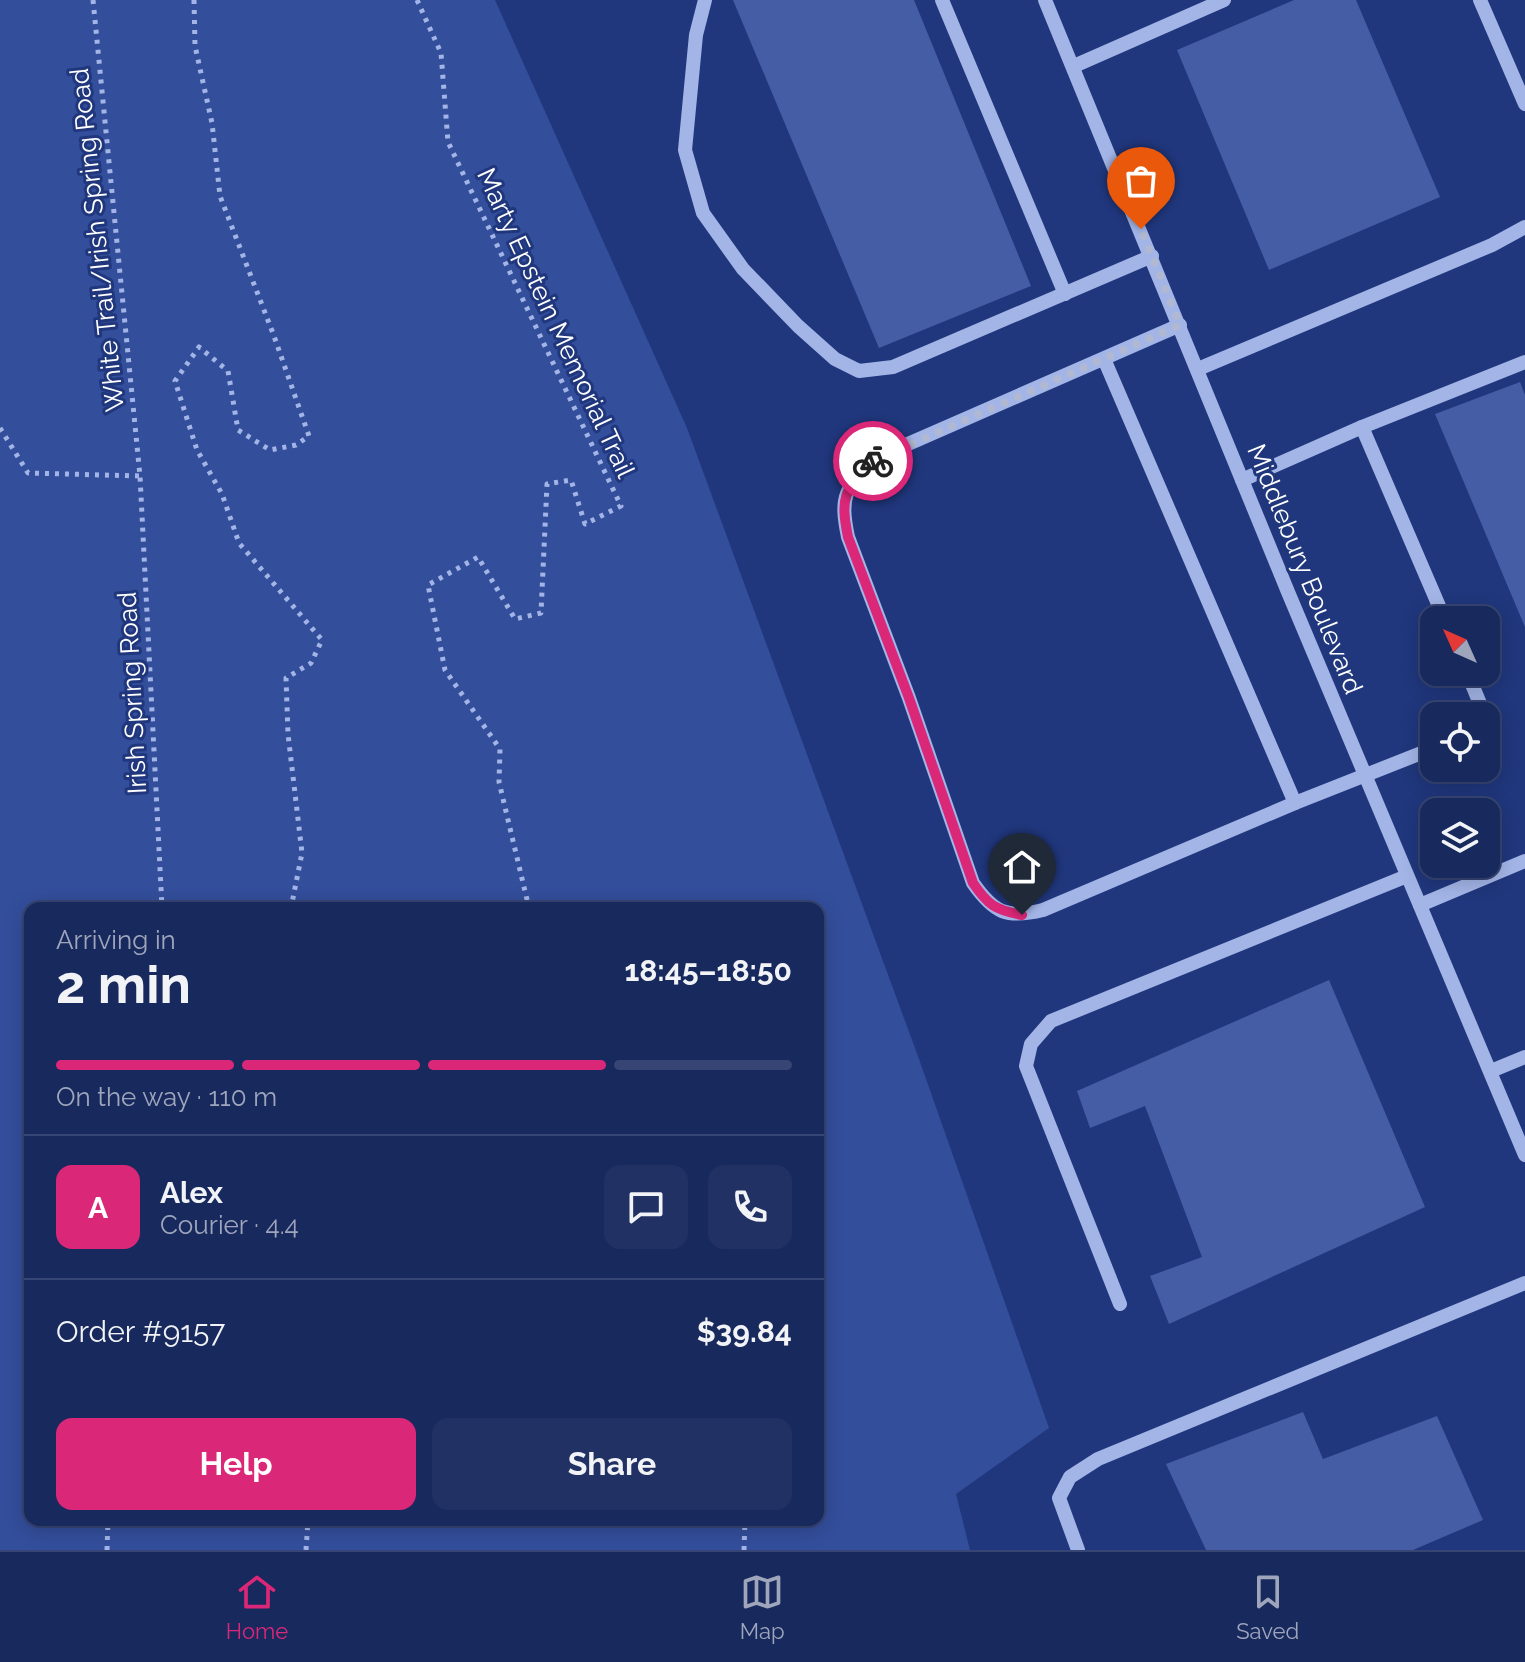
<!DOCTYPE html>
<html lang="en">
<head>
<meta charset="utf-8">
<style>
  :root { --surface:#18295e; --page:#213164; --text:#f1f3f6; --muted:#9fa6bc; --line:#364573; --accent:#db2777 }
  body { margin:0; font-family:Raleway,sans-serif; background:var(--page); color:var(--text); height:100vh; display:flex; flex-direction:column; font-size:30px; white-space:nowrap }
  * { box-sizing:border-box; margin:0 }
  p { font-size:26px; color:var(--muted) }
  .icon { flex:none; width:44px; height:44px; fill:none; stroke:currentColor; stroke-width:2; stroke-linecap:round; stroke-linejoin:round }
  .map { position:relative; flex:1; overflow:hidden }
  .sheet { position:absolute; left:24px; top:902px; width:800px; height:624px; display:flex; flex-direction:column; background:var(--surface); border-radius:16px; box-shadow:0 4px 20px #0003,0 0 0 2px var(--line) }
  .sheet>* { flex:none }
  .needle { width:52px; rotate:315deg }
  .fabs { position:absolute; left:1420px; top:606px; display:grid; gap:16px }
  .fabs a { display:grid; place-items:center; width:80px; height:80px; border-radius:16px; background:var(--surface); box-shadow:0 4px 20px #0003,0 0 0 2px var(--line); font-size:40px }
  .pin { position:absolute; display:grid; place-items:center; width:68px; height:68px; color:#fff; margin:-82px -34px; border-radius:50% 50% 50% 0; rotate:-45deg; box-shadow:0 0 8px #0007 }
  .pin .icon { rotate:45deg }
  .courier { position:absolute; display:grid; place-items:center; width:80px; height:80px; margin:-40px; border:6px solid #db2777; border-radius:50%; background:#fff; color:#222; box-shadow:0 2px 10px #0007 }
  .summary em { font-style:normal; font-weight:700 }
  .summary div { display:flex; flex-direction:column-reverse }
  .summary { display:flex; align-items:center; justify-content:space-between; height:136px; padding:0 32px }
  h1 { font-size:52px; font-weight:700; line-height:60px }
  .bar { display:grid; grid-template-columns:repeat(4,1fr); gap:12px 8px; align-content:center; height:96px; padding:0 32px }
  .bar i { height:10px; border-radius:6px; background:var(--line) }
  .bar .on { background:var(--accent) }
  .bar p { grid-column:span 4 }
  .line { display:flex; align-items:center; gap:20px; padding:0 32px; border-top:2px solid var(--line) }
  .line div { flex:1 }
  .round { display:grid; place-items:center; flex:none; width:84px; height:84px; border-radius:16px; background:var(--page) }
  .button { display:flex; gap:16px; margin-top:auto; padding:16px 32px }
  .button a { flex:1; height:92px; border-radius:16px; background:var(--accent); color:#fff; font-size:32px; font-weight:700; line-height:92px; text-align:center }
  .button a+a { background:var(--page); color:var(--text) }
  .menu { display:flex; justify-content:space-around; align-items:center; height:112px; border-top:2px solid var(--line); background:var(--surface); font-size:22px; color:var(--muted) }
  .menu a { display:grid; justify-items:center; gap:4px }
  .menu .on { color:var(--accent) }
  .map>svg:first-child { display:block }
</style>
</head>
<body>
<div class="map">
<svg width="1525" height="1550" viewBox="0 0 1525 1550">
  <rect width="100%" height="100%" fill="#20377d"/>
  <!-- green -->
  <path fill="#334e9b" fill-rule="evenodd" d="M0,0H495L687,428L919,1059L1049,1428L956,1494L970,1550H0ZM30,908H818V1520H30Z"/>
  <!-- building -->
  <g fill="#445da5">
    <path d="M733,0H914L1031,286L879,348Z"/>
    <path d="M1294,0H1356L1440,197L1269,270L1177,50Z"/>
    <path d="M1520,382L1525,395V627L1435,414Z"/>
    <path d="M1329,980L1425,1207L1169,1324L1150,1276L1202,1257L1145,1106L1090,1128L1077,1091Z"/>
    <path d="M1303,1412L1323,1459L1437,1416L1483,1520L1413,1550H1206L1166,1464Z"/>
  </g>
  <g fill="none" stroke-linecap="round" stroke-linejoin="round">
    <!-- path -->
    <g stroke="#a3b5e7" stroke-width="5" stroke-dasharray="4 6" stroke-linecap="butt">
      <path d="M93,0L140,476L162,908"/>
      <path d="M194,0L195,46L212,123L220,196L274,336L309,436L296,445L270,450L238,430L228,371L199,347L175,381L197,450L222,494L239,543L322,640L311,663L286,678L288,734L302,853L291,908"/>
      <path d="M417,0L441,53L448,142L621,506L585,524L571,480L547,484L541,613L515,619L478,557L428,585L445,670L500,749L499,782L529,908"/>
      <path d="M0,428L28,473L140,476"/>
      <path d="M107,1550L108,1520"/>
      <path d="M306,1550L308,1520"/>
      <path d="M744,1550L745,1520"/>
    </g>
    <!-- minor -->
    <g stroke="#a3b5e7" stroke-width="14">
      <path d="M705,0L696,35L685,150L703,213L743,269L798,326L835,359L859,371L893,367L1152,256"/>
      <path d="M942,0L1065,294"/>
      <path d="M1045,0L1288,592L1525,1155"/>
      <path d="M1480,0L1525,104"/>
      <path d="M1074,66L1224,0"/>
      <path d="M1180,325L876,458C846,488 839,494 848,537L909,698L973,883C994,913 1007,919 1043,910L1295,803L1434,748"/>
      <path d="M1104,359L1295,803"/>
      <path d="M1198,369L1492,245L1525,227"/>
      <path d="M1362,427L1445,620"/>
      <path d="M1242,480L1362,427L1525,362"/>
      <path d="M1467,672L1483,711L1480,716"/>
      <path d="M1420,905L1525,861"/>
      <path d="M1491,1071L1525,1057"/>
      <path d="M1120,1304L1026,1066L1031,1044L1051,1021L1407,876"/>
      <path d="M1078,1550L1059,1498L1070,1477L1098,1459L1525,1283"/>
    </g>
  </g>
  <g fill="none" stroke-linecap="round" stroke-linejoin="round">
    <!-- done -->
    <path stroke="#b1b9d2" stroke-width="8" stroke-dasharray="0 14.4" d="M873,461L1180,325L1141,229"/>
    <!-- route -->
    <path stroke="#db2777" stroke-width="10" d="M873,461C844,490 840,497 848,537L909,698L973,883C988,905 995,910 1022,915"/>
  </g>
  <g text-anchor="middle" stroke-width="6" stroke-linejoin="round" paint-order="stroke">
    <!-- street labels -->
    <g font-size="26" fill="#fff" stroke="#20377d">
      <text transform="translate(97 240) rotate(-96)" y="9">White Trail/Irish Spring Road</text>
      <text transform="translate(556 323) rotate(65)" y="9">Marty Epstein Memorial Trail</text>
      <text transform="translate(1305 569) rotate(68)" y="9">Middlebury Boulevard</text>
      <text transform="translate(132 693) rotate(-93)" y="9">Irish Spring Road</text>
    </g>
  </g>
</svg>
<div class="fabs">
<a><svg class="needle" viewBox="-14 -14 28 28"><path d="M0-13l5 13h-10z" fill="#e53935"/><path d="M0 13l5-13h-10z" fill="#9fa6bc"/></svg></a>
<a><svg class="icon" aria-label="locate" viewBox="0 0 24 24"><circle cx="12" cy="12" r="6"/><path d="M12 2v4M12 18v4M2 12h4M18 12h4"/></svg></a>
<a><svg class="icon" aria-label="layers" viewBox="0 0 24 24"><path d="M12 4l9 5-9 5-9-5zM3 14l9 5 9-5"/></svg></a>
</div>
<div class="pin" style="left:1141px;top:229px;background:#ea580c"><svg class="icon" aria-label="bag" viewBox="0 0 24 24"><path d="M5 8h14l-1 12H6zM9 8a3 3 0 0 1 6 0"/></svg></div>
<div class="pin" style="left:1022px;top:915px;background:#1f2937"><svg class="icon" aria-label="home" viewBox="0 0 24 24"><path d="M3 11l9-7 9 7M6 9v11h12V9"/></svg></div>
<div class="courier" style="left:873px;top:461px"><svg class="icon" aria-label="bike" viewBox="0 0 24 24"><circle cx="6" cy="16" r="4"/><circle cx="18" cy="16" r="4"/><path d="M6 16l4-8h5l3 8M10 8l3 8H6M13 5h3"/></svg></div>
<section class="sheet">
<div class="summary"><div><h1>2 min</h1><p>Arriving in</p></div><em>18:45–18:50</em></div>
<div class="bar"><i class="on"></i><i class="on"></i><i class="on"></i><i></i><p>On the way · 110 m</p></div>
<div class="line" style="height:144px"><b class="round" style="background:var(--accent);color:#fff">A</b><div><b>Alex</b><p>Courier · 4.4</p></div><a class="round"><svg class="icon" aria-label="chat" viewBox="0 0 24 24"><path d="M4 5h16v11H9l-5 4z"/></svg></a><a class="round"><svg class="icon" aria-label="phone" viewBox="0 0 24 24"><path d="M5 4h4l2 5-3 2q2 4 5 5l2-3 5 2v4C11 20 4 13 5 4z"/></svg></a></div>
<div class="line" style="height:104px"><div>Order #9157</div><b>$39.84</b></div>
<div class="button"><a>Help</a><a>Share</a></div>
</section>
</div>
<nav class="menu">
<a class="on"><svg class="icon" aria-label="home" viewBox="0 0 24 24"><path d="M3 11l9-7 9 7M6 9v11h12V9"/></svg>Home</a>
<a><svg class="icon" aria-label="map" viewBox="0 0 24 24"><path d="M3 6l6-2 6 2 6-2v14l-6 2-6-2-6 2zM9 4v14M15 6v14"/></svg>Map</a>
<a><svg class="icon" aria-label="saved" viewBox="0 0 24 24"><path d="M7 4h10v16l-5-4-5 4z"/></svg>Saved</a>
</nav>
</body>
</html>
